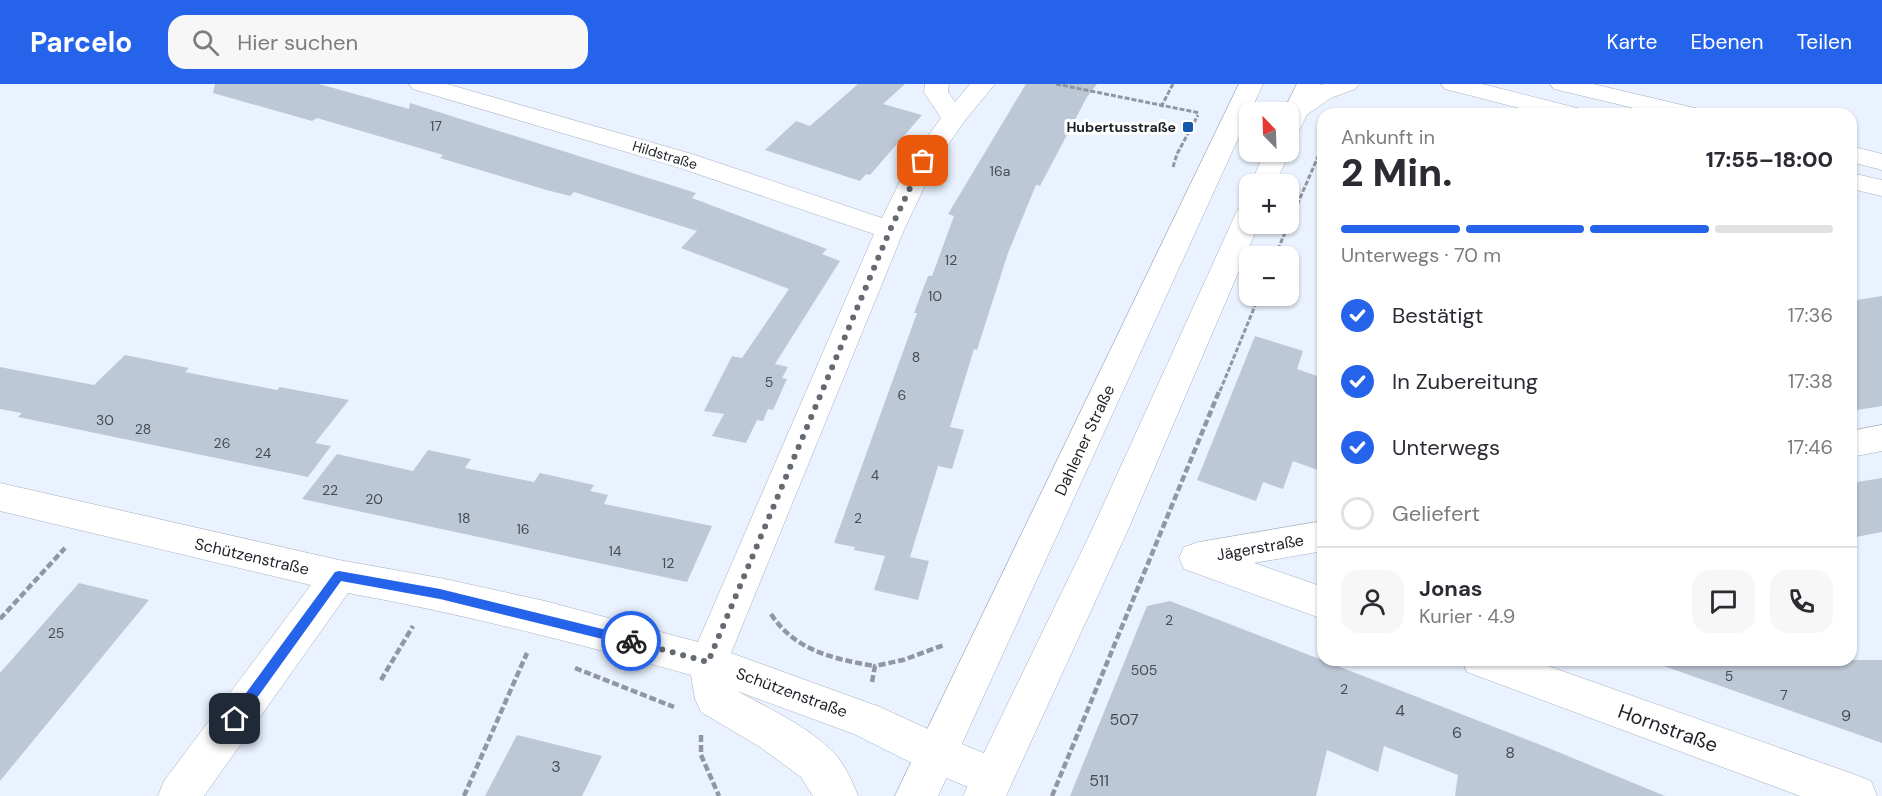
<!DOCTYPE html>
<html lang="de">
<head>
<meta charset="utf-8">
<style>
  :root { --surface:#fff; --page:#f7f7f7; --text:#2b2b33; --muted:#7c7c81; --line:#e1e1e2; --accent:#2563eb }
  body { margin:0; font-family:"DM Sans",sans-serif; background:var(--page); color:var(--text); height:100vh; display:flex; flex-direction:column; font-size:22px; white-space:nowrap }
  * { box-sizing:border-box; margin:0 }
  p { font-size:20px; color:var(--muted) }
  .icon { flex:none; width:33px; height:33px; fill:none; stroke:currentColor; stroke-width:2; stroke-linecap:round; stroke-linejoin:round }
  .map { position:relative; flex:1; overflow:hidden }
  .drawer { position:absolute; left:1317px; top:24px; width:540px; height:558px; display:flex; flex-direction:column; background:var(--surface); border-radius:18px; box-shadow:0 2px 4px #0004 }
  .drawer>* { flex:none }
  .needle { width:39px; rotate:337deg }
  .controls { position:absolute; left:1239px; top:18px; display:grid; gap:12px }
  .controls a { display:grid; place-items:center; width:60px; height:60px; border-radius:12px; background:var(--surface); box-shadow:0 2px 4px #0004; font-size:30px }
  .pin { position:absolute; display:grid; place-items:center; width:51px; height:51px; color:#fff; margin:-26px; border-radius:12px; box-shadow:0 3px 9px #0006 }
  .courier { position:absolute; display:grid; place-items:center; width:60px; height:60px; margin:-30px; border:4px solid #2563eb; border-radius:50%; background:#fff; color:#222; box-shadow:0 2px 8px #0007 }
  .overview em { font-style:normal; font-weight:800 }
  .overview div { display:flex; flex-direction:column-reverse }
  .overview { display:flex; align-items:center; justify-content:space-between; height:102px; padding:0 24px }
  h1 { font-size:39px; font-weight:800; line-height:45px }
  .bar { display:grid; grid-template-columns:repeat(4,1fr); gap:9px 6px; align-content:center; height:72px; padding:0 24px }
  .bar i { height:8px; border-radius:4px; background:var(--line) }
  .bar .on { background:var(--accent) }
  .bar p { grid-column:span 4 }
  .line { display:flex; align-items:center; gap:15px; padding:0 24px; border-top:2px solid var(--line) }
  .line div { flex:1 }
  .round { display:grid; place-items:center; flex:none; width:63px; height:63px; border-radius:18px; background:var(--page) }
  ol { padding:0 24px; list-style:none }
  li { display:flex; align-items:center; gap:18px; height:66px }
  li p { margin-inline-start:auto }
  li .icon { padding:6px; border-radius:50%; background:var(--accent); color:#fff; stroke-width:4 }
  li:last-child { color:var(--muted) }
  li i { width:33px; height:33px; border:3px solid var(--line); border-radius:50% }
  header { display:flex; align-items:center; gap:36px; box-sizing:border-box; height:84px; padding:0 30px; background:var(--accent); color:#fff }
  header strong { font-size:28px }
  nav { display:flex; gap:33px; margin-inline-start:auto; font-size:21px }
  .search { width:420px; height:54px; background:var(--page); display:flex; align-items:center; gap:15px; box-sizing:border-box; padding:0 21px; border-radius:18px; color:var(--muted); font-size:22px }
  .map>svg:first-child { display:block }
</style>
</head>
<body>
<header>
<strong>Parcelo</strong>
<div class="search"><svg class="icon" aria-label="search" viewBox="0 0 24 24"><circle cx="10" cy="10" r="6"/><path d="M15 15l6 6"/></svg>Hier suchen</div>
<nav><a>Karte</a><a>Ebenen</a><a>Teilen</a></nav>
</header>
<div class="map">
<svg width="1882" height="712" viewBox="0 0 1882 712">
  <rect width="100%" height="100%" fill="#e9f2fe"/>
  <!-- building -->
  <g fill="#bdc8d6">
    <path d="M215,0H319L409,25L410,19L696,109L692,114L827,165L822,170L840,177L775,280L788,283L782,294L787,295L773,326L768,325L763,337L757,336L746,359L712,352L724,330L704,327L732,272L742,274L789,205L681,164L697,147L574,108L570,112L543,105L440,74L443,71L317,34L312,37L213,9Z"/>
    <path d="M858,0H905L883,20L922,31L870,91L866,90L860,97L765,66L796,37L810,42Z"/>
    <path d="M1026,0H1097L1087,13L1040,102L1036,101L1008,169L977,266L974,265L950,343L964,346L952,385L938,382L910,473L929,477L918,516L874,506L885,472L854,466L855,463L834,459L917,229H914L928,192H932L954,132L948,130Z"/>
    <path d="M1882,212V322L1851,327V217Z"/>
    <path d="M1255,252L1303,267L1297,285L1323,294V388L1293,377L1283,405L1263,398L1256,417L1197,396Z"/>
    <path d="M125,271L189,284L185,288L277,306L280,303L349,316L315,359L331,362L308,393L18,333L22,329L0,325V283L94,301Z"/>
    <path d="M428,366L471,375L465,384L534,398L540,389L594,401L590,407L608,411L604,420L712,442L687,498L302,415L337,370L413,387Z"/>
    <path d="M1882,394V448L1851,454V399Z"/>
    <path d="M79,499L149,516L0,697V589Z"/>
    <path d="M1170,517L1546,663L1665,712H1455L1458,691L1384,662L1378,688L1327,666L1316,712H1070L1147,522Z"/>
    <path d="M1662,576H1882V659L1661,581Z"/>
    <path d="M517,651L602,672L582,712H485Z"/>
  </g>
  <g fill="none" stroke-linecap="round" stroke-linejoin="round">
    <defs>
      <g id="street">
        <path d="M409,0H447L692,70L882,134L910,77L941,34L924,8L925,0H949L948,8L955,18L970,0H995L966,35L936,78L904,146L731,569L880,623L952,656L1008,679L1014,693L1008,707L990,712L922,684L854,650L737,607C768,624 803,640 829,664C842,675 852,696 858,712H813L801,693L760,663L701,628L695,615L691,591C577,559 464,530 348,509L204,712H158L164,697L311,501L0,427V399L339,476L440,494L545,517L698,558L874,150L674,82L413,5Z"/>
        <path d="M1882,341V367L1851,373V347Z"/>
        <path d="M1323,437V467L1254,479L1323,503V535L1184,485L1179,474L1184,463L1199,458Z"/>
        <path d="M1462,576H1531L1856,691L1871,697L1877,712H1800L1467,588Z"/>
      </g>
      <g id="secondary">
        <path d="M1324,0H1359L1355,5L1331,14L1305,32L1296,34L1288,33V28H1285C1287,16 1312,4 1324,0Z"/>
        <path d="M1441,0H1482L1581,25L1584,30H1543L1445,5Z"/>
        <path d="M1550,0H1593L1699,25L1702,30H1659L1554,5Z"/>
        <path d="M1851,62L1882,70V86L1851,78Z"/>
        <path d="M1851,89L1882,96V112L1851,105Z"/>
      </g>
      <g id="primary">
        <path d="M1239,0H1263L938,712H895Z"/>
        <path d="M1297,0H1321L1301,43L1297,48L1288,50V28H1283Z"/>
        <path d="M1288,66L1290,68L1275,100L1250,101L1265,68Z"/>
        <path d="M1250,120V140H1259L1127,448L1006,712H963L1091,448L1236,129L1240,123Z"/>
      </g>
    </defs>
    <!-- street casing -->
    <use href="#street" stroke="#a4afbd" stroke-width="1"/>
    <!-- secondary casing -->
    <use href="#secondary" stroke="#a4afbd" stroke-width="1"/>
    <!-- primary casing -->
    <use href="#primary" stroke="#a4afbd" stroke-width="1"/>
    <!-- path-far1 -->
    <g stroke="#9197a0" stroke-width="3" stroke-dasharray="5 2" stroke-linecap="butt">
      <path d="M1056,0L1200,29"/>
      <path d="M1161,23L1173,0"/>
      <path d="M1173,83L1177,70L1198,31"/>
      <path d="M1275,172L1323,61"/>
      <path d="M1220,307L1259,212"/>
    </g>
    <!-- path -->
    <g stroke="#9197a0" stroke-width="4.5" stroke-dasharray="7 3" stroke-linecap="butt">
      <path d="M771,530C795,567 834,575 875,582"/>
      <path d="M0,535L65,464"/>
      <path d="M575,584L674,623"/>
      <path d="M381,596L413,542"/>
      <path d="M872,598L875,582L903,576L944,561"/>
      <path d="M701,651V671L719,712"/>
      <path d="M464,712L527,569"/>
      <path d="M1052,712L1220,305"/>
    </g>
    <!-- street -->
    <use href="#street" fill="#fff" fill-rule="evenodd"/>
    <!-- secondary -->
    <use href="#secondary" fill="#fff" fill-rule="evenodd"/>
    <!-- primary -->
    <use href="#primary" fill="#fff" fill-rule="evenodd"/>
  </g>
  <!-- route -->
  <path fill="#2563eb" d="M339,487L440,505L631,552L637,557L631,562L440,515L341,497L239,639H230V631L335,488Z"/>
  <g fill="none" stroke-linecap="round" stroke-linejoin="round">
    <!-- done -->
    <path stroke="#646a72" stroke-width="6" stroke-dasharray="0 10.8" d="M631,557L708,578L890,146L923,77"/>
  </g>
  <!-- markers -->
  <rect fill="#1359a9" stroke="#fff" stroke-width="2" x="1182" y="37" width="12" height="12" rx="3"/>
  <g text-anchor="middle" stroke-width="6" stroke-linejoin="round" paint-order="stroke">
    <!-- number labels -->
    <g font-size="14" fill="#454b52">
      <text x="436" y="47">17</text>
      <text x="1000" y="92">16a</text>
      <text x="951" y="181">12</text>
      <text x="935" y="217">10</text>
      <text x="916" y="278">8</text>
      <text x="769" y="303">5</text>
      <text x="902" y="316">6</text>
      <text x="105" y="341">30</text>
      <text x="143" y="350">28</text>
      <text x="222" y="364">26</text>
      <text x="263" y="374">24</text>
      <text x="875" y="396">4</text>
      <text x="330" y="411">22</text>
      <text x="374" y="420">20</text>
      <text x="464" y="439">18</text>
      <text x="858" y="439">2</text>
      <text x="523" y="450">16</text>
      <text x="615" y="472">14</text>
      <text x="668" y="484">12</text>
      <text x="1169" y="541">2</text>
      <text x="56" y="554">25</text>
      <text x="1144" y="591">505</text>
      <text x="1729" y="597">5</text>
      <text x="1344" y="610">2</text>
      <text x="1784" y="616">7</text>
    </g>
    <!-- far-poi labels -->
    <g font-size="14" font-weight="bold" fill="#1d2126" stroke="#fff" text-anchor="end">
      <text x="1176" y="48">Hubertusstraße</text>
    </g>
    <!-- far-street labels -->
    <g font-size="14" fill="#1d2126" stroke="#fff">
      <text transform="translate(665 71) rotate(17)" y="5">Hildstraße</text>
    </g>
    <!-- street labels -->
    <g font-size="16" fill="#1d2126" stroke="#fff">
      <text transform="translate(1084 356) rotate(-65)" y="6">Dahlener Straße</text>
      <text transform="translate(1260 463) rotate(-10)" y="6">Jägerstraße</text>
      <text transform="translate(252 472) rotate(13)" y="6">Schützenstraße</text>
      <text transform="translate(792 608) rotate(20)" y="6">Schützenstraße</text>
    </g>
    <!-- near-number labels -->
    <g font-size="16" fill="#454b52">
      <text x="1400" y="632">4</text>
      <text x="1846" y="637">9</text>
      <text x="1124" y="641">507</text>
      <text x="1457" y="654">6</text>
      <text x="1510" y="674">8</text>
      <text x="556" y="688">3</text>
      <text x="1099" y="702">511</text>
    </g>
    <!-- near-street labels -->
    <g font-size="20" fill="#1d2126" stroke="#fff">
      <text transform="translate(1668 644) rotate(20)" y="7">Hornstraße</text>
    </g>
  </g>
</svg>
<div class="controls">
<a><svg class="needle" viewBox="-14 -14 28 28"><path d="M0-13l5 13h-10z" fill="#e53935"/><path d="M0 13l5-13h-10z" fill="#7c7c81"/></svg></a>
<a>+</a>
<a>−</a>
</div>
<div class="pin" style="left:923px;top:77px;background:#ea580c"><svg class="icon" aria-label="bag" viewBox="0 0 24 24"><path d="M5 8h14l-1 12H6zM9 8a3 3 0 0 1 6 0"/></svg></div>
<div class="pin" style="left:235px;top:635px;background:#1f2937"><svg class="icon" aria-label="home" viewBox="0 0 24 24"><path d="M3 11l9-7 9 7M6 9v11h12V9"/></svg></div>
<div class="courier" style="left:631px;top:557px"><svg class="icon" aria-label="bike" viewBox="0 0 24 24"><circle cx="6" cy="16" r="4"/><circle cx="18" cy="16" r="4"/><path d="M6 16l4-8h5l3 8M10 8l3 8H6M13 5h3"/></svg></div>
<section class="drawer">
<div class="overview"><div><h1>2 Min.</h1><p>Ankunft in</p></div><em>17:55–18:00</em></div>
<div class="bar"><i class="on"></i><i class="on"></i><i class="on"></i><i></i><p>Unterwegs · 70 m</p></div>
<ol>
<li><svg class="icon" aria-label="check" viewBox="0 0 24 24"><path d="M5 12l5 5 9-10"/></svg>Bestätigt<p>17:36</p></li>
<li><svg class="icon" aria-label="check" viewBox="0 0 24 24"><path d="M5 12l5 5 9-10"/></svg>In Zubereitung<p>17:38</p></li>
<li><svg class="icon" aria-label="check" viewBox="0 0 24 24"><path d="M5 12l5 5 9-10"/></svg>Unterwegs<p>17:46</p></li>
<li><i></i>Geliefert</li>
</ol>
<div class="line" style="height:108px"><a class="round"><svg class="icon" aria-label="person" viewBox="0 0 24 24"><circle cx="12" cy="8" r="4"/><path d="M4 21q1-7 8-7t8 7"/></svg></a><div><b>Jonas</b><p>Kurier · 4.9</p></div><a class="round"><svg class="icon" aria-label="chat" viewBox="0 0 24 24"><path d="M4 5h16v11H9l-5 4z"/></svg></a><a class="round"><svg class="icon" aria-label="phone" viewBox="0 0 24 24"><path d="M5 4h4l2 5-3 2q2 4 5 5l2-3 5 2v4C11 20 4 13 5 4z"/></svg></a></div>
</section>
</div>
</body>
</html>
